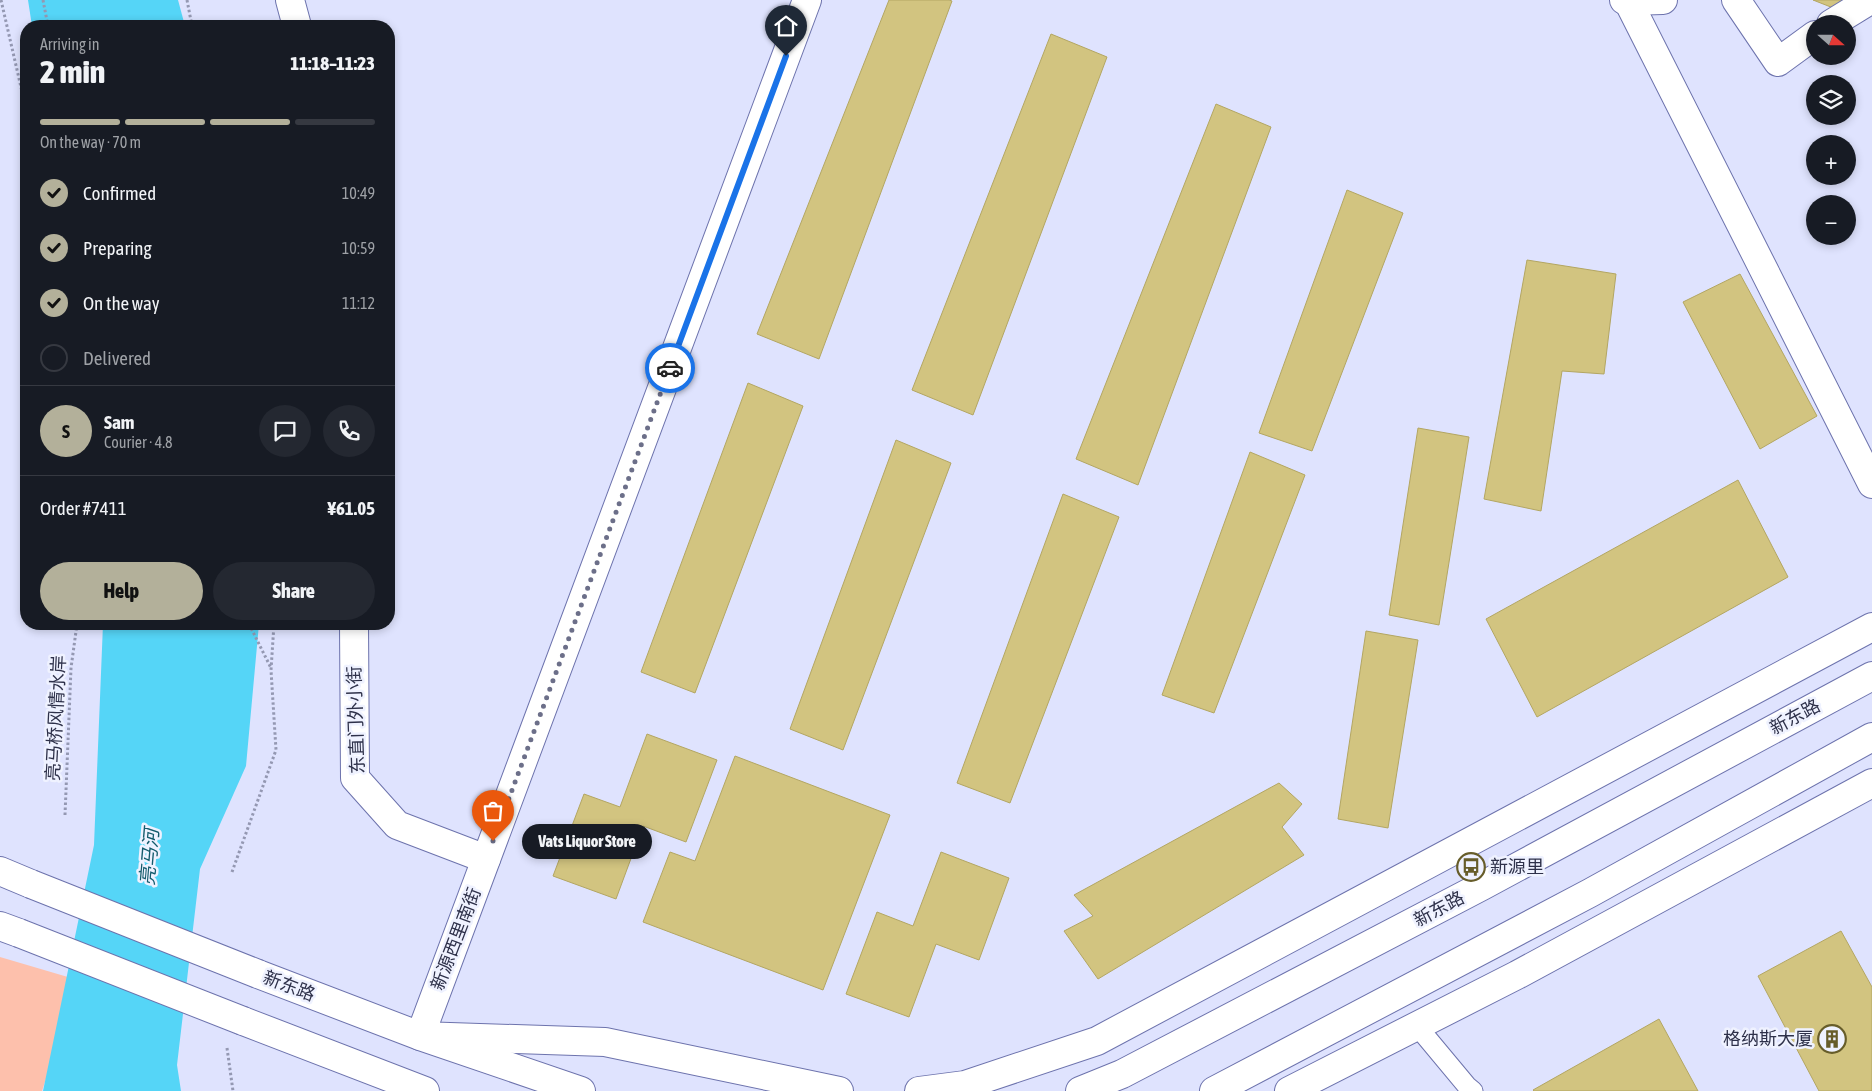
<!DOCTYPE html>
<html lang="en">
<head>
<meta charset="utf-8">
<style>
  :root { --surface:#171b24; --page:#242831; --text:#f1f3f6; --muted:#9ea1a6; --line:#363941; --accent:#b3b09a }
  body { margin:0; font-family:"Asap Condensed","Noto Sans SC",sans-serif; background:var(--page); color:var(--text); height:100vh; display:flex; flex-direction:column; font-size:19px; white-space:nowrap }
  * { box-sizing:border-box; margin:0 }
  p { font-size:16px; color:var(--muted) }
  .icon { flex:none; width:28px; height:28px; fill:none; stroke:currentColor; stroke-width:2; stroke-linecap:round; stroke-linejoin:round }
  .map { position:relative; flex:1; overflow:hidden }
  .side { position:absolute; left:20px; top:20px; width:375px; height:610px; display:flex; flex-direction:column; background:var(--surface); border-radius:20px; box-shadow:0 2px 8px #0003 }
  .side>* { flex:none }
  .needle { width:32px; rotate:111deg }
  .fabs { position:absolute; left:1806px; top:15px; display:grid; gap:10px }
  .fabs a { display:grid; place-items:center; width:50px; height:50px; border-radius:50%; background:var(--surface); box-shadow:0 2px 8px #0003; font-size:25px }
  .pin { position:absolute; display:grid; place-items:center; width:42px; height:42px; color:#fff; margin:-51px -21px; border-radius:50% 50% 50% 0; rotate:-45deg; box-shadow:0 0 5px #0007 }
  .pin .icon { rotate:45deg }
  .courier { position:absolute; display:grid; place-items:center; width:50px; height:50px; margin:-25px; border:4px solid #1a73e8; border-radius:50%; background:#fff; color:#222; box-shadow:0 1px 6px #0007 }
  .bubble { position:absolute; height:35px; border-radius:18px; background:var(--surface); box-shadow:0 2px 8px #0003; font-size:16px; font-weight:800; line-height:35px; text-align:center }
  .head em { font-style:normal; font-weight:800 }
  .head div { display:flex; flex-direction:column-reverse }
  .head { display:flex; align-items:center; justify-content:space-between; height:85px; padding:0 20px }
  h1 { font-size:32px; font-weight:800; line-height:38px }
  .bar { display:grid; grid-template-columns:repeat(4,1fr); gap:8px 5px; align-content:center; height:60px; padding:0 20px }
  .bar i { height:6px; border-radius:4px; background:var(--line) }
  .bar .active { background:var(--accent) }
  .bar p { grid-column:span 4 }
  .line { display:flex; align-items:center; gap:12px; padding:0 20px; border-top:1px solid var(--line) }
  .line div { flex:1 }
  .round { display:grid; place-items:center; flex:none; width:52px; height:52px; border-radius:26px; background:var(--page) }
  ol { padding:0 20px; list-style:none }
  li { display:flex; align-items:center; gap:15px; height:55px }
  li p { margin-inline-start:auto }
  li .icon { padding:5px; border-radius:50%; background:var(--accent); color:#111; stroke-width:4 }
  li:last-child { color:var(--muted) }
  li i { width:28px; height:28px; border:2px solid var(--line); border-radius:50% }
  .primary-button { display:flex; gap:10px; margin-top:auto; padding:10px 20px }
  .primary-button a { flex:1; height:58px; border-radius:30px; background:var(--accent); color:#111; font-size:20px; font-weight:800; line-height:58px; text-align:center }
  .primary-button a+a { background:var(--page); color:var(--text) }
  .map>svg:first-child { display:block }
</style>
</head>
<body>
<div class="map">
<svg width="1872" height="1091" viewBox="0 0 1872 1091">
  <rect width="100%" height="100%" fill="#dfe3fe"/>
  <!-- green -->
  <path fill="#fdc0ac" d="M0,957L78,980L42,1091H0Z"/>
  <!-- water -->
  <g fill="#55d5f7">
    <path d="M28,0H178L185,26H32Z"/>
    <path d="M103,624H259L246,766L200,869L177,1065L181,1091H43L94,845Z"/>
  </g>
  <!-- building -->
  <g fill="#d2c480" stroke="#b3a662">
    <path d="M889,0H949L952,1L819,359L757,334Z"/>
    <path d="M1813,0H1851L1846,13Z"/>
    <path d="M1051,34L1107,57L973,415L912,390Z"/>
    <path d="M1216,104L1271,127L1138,485L1076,459Z"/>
    <path d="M1347,190L1403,213L1312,451L1259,433Z"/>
    <path d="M1527,260L1616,274L1604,374L1562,371L1541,511L1484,499Z"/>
    <path d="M1740,274L1817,416L1760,449L1683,302Z"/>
    <path d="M748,383L803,406L695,693L641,672Z"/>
    <path d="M1418,428L1469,437L1439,625L1389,615Z"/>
    <path d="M896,440L951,463L843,750L790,729Z"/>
    <path d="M1250,452L1305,475L1214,713L1162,695Z"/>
    <path d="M1738,480L1788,577L1537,717L1486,619Z"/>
    <path d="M1063,494L1119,517L1010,803L957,783Z"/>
    <path d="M1366,631L1418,640L1388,828L1338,819Z"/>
    <path d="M647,734L717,760L686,842L643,826L616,899L553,876L584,794L620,807Z"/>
    <path d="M735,756L890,815L823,990L643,922L670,852L695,861Z"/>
    <path d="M1279,783L1302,804L1282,827L1304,855L1098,979L1064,931L1093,916L1074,895Z"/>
    <path d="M941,852L1009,878L979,960L936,944L909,1017L846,994L877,912L913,926Z"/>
    <path d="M1841,931L1872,987V1091H1819L1758,976Z"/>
    <path d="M1659,1019L1698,1091H1534L1533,1090Z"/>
  </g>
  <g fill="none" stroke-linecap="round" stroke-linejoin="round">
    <defs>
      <path id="service" d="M1417,1026L1467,1086L1473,1091"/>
      <g id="minor">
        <path d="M290,0L297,26"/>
        <path d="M1624,0L1628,1L1663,0"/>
        <path d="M1736,0L1778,62L1815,35"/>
        <path d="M1628,1L1872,484"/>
        <path d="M1831,24L1870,0"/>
        <path d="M354,624L355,778L397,825L486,859"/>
      </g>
      <g id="tertiary">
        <path d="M807,0L420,1036L605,1042L839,1091"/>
        <path d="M919,1091L965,1085L1097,1041L1872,627"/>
        <path d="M1289,1091L1517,975L1872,783"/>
      </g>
      <g id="secondary">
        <path d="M0,871L31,884"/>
        <path d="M0,926L19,933"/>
        <path d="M258,974L420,1036L581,1091"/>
        <path d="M243,1021L425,1091"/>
        <path d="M1080,1091L1122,1074L1482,886L1872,676"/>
        <path d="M1214,1091L1590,893L1872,737"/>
      </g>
    </defs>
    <!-- service casing -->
    <use href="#service" stroke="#6d73ad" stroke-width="21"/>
    <!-- minor casing -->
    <use href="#minor" stroke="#6d73ad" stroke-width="30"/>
    <!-- tertiary casing -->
    <use href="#tertiary" stroke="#6d73ad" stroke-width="30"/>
    <!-- secondary casing -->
    <use href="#secondary" stroke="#6d73ad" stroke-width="30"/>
    <!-- path -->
    <g stroke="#9498b2" stroke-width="3" stroke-dasharray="2.5 2.5" stroke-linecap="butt">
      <path d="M1,0L26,109"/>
      <path d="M43,0L48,26"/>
      <path d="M187,0L192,26"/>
      <path d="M249,624L271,668"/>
      <path d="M65,815L71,668L77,624"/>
      <path d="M232,872L276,750L271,670L274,624"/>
      <path d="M227,1048L233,1091"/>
    </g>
    <!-- service -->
    <use href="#service" stroke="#fff" stroke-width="19"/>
    <!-- minor -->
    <use href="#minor" stroke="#fff" stroke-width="28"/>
    <!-- tertiary -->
    <use href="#tertiary" stroke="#fff" stroke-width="28"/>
    <!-- secondary -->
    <use href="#secondary" stroke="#fff" stroke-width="28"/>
    <defs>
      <g id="secondary-bridge">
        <path d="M31,884L258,974"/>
        <path d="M19,933L243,1021"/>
      </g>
    </defs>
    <!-- secondary-bridge casing -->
    <use href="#secondary-bridge" stroke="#6d73ad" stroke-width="30" stroke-linecap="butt"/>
    <!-- secondary-bridge -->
    <use href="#secondary-bridge" stroke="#fff" stroke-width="28"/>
  </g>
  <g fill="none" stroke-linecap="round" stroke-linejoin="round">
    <!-- done -->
    <path stroke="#6c6f89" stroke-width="5" stroke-dasharray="0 9" d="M493,841L670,368"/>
    <!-- route -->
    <path stroke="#1a73e8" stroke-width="6" d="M670,368L786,56"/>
  </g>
  <!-- icons -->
  <defs>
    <symbol id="bus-ring" viewBox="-11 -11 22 22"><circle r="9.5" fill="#eff2ff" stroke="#675d2a" stroke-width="1.5"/><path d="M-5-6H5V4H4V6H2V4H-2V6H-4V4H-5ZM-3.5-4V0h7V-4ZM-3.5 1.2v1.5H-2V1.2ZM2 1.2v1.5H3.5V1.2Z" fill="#675d2a"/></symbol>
    <symbol id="building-ring" viewBox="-11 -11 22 22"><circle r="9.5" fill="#eff2ff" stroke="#675d2a" stroke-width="1.5"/><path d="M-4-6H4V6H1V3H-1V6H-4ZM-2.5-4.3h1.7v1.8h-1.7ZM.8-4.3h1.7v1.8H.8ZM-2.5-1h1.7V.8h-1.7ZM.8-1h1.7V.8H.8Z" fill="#675d2a"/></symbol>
  </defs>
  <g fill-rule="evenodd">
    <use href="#bus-ring" x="1455" y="851" width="32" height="32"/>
    <use href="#building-ring" x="1816" y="1023" width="32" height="32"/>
  </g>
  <g text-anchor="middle" stroke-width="5" stroke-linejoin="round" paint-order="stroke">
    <!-- street labels -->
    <g font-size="18" fill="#2e314a" stroke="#eff2ff">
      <text transform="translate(1795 717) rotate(-28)" y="6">新东路</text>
      <text transform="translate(56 718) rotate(-87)" y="6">亮马桥风情水岸</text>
      <text transform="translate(356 720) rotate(-92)" y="6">东直门外小街</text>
      <text transform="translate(1439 909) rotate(-28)" y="6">新东路</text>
      <text transform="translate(456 939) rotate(-69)" y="6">新源西里南街</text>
      <text transform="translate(289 986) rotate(21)" y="6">新东路</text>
    </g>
    <!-- poi labels -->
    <g font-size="18" fill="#2e314a" stroke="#eff2ff" text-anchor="start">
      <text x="1490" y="873">新源里</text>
      <text x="1813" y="1045" text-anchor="end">格纳斯大厦</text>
    </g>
    <!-- water labels -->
    <g font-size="19" font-style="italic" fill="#145b6d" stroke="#eff2ff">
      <text transform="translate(149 857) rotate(-85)" y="7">亮马河</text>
    </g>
  </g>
</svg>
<div class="fabs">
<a><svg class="needle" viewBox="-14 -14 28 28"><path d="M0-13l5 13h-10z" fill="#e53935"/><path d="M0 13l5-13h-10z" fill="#9ea1a6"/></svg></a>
<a><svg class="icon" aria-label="layers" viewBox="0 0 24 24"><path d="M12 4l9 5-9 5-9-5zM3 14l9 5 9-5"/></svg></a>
<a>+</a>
<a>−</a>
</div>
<div class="pin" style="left:493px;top:841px;background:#ea580c"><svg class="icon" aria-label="bag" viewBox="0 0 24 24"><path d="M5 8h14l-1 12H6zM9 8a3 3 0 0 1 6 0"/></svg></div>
<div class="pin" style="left:786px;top:56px;background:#1f2937"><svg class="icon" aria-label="home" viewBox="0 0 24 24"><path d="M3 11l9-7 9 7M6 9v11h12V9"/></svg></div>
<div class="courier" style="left:670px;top:368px"><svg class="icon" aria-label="car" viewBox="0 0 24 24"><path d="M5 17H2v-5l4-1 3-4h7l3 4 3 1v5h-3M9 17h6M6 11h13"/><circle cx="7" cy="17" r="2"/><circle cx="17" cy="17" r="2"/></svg></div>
<div class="bubble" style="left:522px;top:824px;width:130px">Vats Liquor Store</div>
<section class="side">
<div class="head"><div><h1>2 min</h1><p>Arriving in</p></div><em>11:18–11:23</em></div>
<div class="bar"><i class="active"></i><i class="active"></i><i class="active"></i><i></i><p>On the way · 70 m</p></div>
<ol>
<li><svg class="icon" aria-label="check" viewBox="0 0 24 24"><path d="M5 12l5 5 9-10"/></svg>Confirmed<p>10:49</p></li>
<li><svg class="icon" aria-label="check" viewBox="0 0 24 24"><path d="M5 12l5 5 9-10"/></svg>Preparing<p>10:59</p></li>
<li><svg class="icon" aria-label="check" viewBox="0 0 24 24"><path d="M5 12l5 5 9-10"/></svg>On the way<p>11:12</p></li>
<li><i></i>Delivered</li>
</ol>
<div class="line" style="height:90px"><b class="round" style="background:var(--accent);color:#111">S</b><div><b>Sam</b><p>Courier · 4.8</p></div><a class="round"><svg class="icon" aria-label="chat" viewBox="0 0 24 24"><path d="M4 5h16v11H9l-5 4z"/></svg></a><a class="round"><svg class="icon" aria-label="phone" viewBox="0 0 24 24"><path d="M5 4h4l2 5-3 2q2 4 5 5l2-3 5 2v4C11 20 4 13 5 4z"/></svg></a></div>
<div class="line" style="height:65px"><div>Order #7411</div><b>¥61.05</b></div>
<div class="primary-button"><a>Help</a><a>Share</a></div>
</section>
</div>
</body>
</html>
